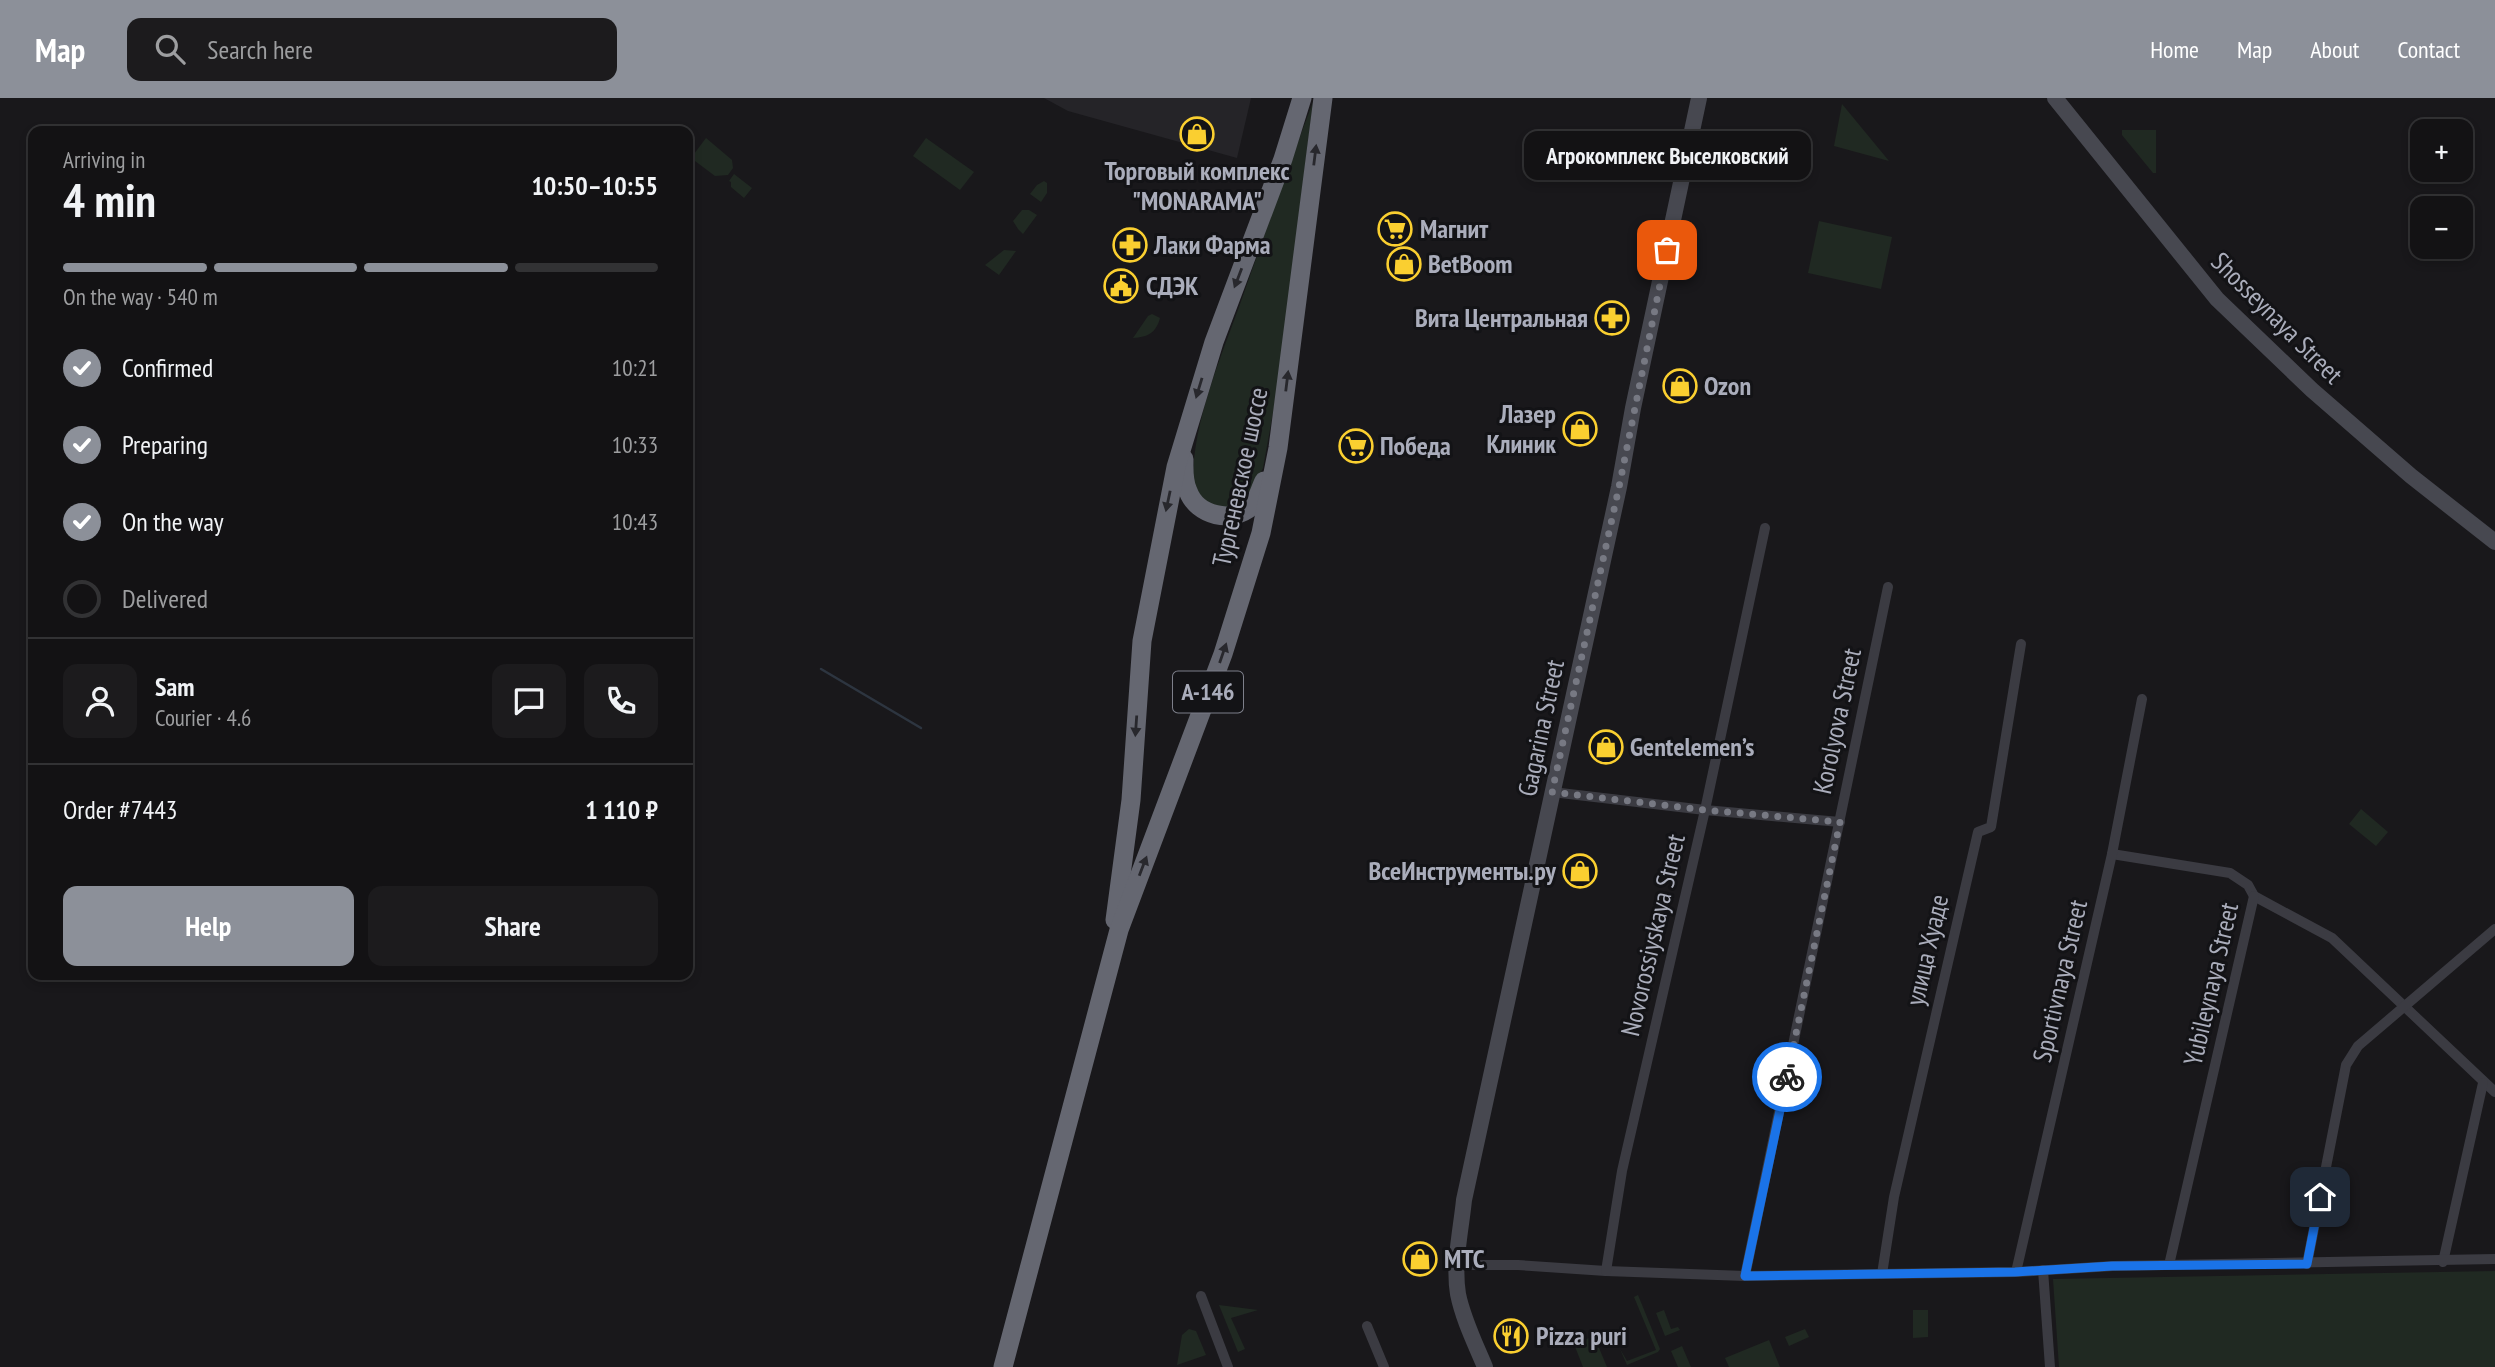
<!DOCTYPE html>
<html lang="en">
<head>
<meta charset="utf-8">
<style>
  :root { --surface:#131214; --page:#1c1b1d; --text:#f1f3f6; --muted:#9d9ea0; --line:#323234; --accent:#8c9099 }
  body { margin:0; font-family:"PT Sans Narrow",sans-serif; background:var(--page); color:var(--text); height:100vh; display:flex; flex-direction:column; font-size:26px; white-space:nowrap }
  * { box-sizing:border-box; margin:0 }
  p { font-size:23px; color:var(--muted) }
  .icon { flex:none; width:38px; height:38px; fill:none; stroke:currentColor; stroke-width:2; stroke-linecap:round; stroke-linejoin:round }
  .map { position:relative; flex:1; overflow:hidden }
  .sheet { position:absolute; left:28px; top:28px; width:665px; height:854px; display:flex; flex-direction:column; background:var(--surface); border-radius:14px; box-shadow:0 4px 10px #0003,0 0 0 2px var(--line) }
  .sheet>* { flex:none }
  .fabs { position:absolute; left:2410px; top:21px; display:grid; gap:14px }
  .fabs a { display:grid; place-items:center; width:63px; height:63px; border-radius:14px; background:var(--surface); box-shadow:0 4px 10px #0003,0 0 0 2px var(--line); font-size:35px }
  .pin { position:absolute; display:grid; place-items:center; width:60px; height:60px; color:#fff; margin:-30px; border-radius:14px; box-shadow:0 4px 10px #0006 }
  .courier { position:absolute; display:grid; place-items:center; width:70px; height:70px; margin:-35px; border:5px solid #1a73e8; border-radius:50%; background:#fff; color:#222; box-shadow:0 2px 9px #0007 }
  .bubble { position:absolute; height:49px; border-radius:14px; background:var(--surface); box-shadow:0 4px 10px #0003,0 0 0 2px var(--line); font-size:23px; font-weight:700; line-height:49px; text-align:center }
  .summary em { font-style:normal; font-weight:700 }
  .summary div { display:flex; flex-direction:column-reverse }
  .summary { display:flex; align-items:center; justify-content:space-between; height:119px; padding:0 35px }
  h1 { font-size:46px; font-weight:700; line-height:52px }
  .bar { display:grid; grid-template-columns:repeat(4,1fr); gap:10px 7px; align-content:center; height:84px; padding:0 35px }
  .bar i { height:9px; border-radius:5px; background:var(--line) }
  .bar .on { background:var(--accent) }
  .bar p { grid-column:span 4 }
  .line { display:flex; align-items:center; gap:18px; padding:0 35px; border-top:2px solid var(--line) }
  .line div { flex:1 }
  .round { display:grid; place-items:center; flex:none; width:74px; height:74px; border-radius:14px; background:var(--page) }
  ol { padding:0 35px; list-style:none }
  li { display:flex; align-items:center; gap:21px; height:77px }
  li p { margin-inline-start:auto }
  li .icon { padding:7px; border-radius:50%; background:var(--accent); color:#fff; stroke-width:4 }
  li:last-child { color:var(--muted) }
  li i { width:38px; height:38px; border:4px solid var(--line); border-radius:50% }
  .button { display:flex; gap:14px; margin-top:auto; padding:14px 35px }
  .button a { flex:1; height:80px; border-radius:14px; background:var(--accent); color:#fff; font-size:28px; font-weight:700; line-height:80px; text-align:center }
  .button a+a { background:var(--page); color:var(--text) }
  header { display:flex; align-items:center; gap:42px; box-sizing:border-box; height:98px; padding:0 35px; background:var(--accent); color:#fff }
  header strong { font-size:33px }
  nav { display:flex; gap:38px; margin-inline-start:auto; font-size:24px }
  .search { width:490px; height:63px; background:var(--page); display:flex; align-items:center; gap:18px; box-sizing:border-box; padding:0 24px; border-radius:14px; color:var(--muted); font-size:26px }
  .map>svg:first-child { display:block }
</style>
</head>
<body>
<header>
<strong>Map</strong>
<div class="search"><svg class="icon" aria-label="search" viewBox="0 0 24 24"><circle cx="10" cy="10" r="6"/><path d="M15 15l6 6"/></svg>Search here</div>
<nav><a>Home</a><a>Map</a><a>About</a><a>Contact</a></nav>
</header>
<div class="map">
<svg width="2495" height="1269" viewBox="0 0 2495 1269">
  <rect width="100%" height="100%" fill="#19181b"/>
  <!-- built -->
  <path fill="#252428" d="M1044,0H1251L1237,60L1068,13Z"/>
  <!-- green -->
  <g fill="#202922">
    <path d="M1313,4L1278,287L1263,370L1247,403L1219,414L1194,394C1188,337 1219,264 1239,209C1263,141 1287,72 1313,4Z"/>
    <path d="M1842,6L1889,63L1834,48Z"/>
    <path d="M2122,32H2156V75H2153L2122,37Z"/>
    <path d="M706,40L732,62L733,70L728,77L715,78L691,60Z"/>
    <path d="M926,40L974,74L960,92L913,58Z"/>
    <path d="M734,76L752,90L744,100L731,89V84L729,83Z"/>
    <path d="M1044,83L1047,85V95L1041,104L1030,96L1037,87Z"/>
    <path d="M1022,112H1029L1037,117L1023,136L1018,131L1013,123Z"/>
    <path d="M1819,123L1892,139L1881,191L1808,175Z"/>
    <path d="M1004,152L1016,153L999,177L985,167Z"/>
    <path d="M1152,216L1160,220C1156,235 1148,239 1133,240L1148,218Z"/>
    <path d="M2361,711L2388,734L2376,748L2349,726Z"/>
    <path d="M2495,1173V1269H2059L2053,1181Z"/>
    <path d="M1638,1197L1660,1251L1658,1254L1627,1267L1620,1251L1627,1263L1656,1252L1634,1199Z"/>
    <path d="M1219,1207L1258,1212L1231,1220L1245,1251L1238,1254Z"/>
    <path d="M1664,1212L1671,1231L1678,1229L1680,1232L1665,1238L1656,1215Z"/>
    <path d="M1913,1212H1928V1239L1913,1240Z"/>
    <path d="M1189,1231L1196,1233L1206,1257L1177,1267L1182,1237Z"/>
    <path d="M1805,1231L1809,1239L1789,1248L1785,1239Z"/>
    <path d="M1594,1238L1607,1269H1583L1574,1246Z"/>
    <path d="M1769,1242L1780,1269H1729L1725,1260Z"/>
    <path d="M1682,1248L1691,1269H1678L1671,1253Z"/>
  </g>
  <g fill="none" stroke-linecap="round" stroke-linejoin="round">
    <!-- stream -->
    <path stroke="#2d3540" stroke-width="2.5" d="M821,571L921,630"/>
    <!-- street -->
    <g stroke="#3b3b42" stroke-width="10">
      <path d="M1552,694L1705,712L1840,724"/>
      <path d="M2112,756L2230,775L2248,787L2254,798"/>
      <path d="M2254,798L2332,840L2495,994"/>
      <path d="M2443,1164L2483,985"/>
      <path d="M2307,1166L2346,967L2358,948L2495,831"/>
      <path d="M1458,1167H1518L1606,1173L1745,1178L2016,1174L2113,1168L2495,1161"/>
      <path d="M2169,1167L2254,798"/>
      <path d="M2043,1172L2050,1269"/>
      <path d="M1606,1173L1622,1073L1705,712L1765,430"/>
      <path d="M2016,1174L2112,756L2142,601"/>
      <path d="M1882,1176L1894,1099L1978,734L1991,729L2021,546"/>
      <path d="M1745,1178L1888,489"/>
      <path d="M1201,1198L1228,1269"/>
      <path d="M1367,1228L1384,1269"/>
    </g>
    <!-- secondary -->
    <g stroke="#474850" stroke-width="16">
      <path d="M2055,0L2217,201L2312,292L2411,378L2495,444"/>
      <path d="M1485,1269C1475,1245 1463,1221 1458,1196C1453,1166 1461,1132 1464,1102L1619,389L1633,310L1699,0"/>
    </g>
    <!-- highway -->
    <g stroke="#656771" stroke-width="19">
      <path d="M1184,361C1184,372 1183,383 1188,393C1197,418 1232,426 1252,408C1257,403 1260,391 1264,383"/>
      <path d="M1115,822L1131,702L1142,543L1176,369L1214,244L1283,61L1302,0"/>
      <path d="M1003,1269L1119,832L1223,556L1261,435L1278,350L1323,0"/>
    </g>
  </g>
  <!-- one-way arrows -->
  <defs><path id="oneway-solid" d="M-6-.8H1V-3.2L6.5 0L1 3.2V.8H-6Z" transform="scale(1.75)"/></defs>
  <g fill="#28282d">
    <use href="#oneway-solid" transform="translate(1315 57) rotate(-83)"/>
    <use href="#oneway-solid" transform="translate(1238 180) rotate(111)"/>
    <use href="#oneway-solid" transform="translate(1287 283) rotate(-83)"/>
    <use href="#oneway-solid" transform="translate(1199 290) rotate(107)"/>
    <use href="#oneway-solid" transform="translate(1168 403) rotate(102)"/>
    <use href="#oneway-solid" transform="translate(1223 555) rotate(-71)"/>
    <use href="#oneway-solid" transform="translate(1136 628) rotate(94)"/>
    <use href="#oneway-solid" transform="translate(1143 768) rotate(-69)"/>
  </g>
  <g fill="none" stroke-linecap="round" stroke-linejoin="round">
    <!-- done -->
    <path stroke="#777983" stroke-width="7" stroke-dasharray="0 12.6" d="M1667,152L1619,389L1552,694L1705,712L1840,724L1787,979"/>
    <!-- route -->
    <path stroke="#1a73e8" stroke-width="9" d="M1787,979L1745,1178L2015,1174L2112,1168L2307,1166L2320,1099"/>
  </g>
  <!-- icons -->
  <defs>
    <symbol id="shop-ring" viewBox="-11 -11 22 22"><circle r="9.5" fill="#131316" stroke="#facf30" stroke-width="1.5"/><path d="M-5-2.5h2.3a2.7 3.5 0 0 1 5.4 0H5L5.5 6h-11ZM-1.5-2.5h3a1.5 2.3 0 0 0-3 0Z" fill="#facf30"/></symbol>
    <symbol id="supermarket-ring" viewBox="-11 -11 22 22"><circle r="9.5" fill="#131316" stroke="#facf30" stroke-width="1.5"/><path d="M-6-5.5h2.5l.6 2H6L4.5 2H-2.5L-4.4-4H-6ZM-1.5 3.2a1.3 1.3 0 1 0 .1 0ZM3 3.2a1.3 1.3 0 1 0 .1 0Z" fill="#facf30"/></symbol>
    <symbol id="pharmacy-ring" viewBox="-11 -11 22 22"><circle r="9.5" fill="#131316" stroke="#facf30" stroke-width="1.5"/><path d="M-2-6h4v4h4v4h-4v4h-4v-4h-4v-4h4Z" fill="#facf30"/></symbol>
    <symbol id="civic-ring" viewBox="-11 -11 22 22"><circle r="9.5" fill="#131316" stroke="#facf30" stroke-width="1.5"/><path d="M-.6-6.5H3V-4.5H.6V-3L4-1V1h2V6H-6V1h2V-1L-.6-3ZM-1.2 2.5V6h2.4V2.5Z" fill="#facf30"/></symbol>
    <symbol id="restaurant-ring" viewBox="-11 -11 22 22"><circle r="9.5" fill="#131316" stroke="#facf30" stroke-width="1.5"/><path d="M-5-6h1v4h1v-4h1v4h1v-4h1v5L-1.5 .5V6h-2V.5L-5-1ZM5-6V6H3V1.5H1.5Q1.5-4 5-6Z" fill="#facf30"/></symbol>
  </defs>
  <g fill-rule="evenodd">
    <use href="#shop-ring" x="1178" y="17" width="38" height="38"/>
    <use href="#supermarket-ring" x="1376" y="112" width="38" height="38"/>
    <use href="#pharmacy-ring" x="1111" y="128" width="38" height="38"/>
    <use href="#shop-ring" x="1385" y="147" width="38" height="38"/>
    <use href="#civic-ring" x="1102" y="169" width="38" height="38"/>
    <use href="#pharmacy-ring" x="1593" y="201" width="38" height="38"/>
    <use href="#shop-ring" x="1661" y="269" width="38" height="38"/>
    <use href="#shop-ring" x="1561" y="312" width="38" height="38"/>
    <use href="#supermarket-ring" x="1337" y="329" width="38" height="38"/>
    <use href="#shop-ring" x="1587" y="630" width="38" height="38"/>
    <use href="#shop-ring" x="1561" y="754" width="38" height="38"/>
    <use href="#shop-ring" x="1401" y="1142" width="38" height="38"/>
    <use href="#restaurant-ring" x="1492" y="1219" width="38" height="38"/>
  </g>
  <g text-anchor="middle" stroke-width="6" stroke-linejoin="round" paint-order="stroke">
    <!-- shield labels -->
    <rect fill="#131316" stroke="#7d7f8a" stroke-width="2" x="1173" y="573.5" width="70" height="41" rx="5"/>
    <g font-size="24" font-weight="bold" fill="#aaadbb">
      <text x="1208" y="602">А-146</text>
    </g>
    <!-- poi labels -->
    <g font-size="26" font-weight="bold" fill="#aaadbb" stroke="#131316" text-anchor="start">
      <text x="1197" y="82" text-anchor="middle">Торговый комплекс<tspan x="1197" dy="30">"MONARAMA"</tspan></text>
      <text x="1420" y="140">Магнит</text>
      <text x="1154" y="156">Лаки Фарма</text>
      <text x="1428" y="175">BetBoom</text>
      <text x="1146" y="197">СДЭК</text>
      <text x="1588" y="229" text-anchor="end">Вита Центральная</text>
      <text x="1704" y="297">Ozon</text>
      <text x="1556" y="325" text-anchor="end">Лазер<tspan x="1556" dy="30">Клиник</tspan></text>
      <text x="1380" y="357">Победа</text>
      <text x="1630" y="658">Gentelemen’s</text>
      <text x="1556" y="782" text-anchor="end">ВсеИнструменты.ру</text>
      <text x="1444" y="1170">МТС</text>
      <text x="1536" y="1247">Pizza puri</text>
    </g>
    <!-- street labels -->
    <g font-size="26" fill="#aaadbb" stroke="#131316">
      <text transform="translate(2277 220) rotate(45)" y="9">Shosseynaya Street</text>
      <text transform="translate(1240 379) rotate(-78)" y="9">Тургеневское шоссе</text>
      <text transform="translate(1837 623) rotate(-78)" y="9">Korolyova Street</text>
      <text transform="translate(1541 630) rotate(-78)" y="9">Gagarina Street</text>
      <text transform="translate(1653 837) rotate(-77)" y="9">Novorossiyskaya Street</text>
      <text transform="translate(1927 852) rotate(-77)" y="9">улица Хуаде</text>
      <text transform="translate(2060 883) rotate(-77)" y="9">Sportivnaya Street</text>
      <text transform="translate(2211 886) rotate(-77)" y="9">Yubileynaya Street</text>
    </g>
  </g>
</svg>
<div class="fabs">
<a>+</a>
<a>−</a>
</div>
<div class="pin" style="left:1667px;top:152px;background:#ea580c"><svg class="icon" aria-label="bag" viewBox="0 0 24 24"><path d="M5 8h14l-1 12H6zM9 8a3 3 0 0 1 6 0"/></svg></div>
<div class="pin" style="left:2320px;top:1099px;background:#1f2937"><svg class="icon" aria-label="home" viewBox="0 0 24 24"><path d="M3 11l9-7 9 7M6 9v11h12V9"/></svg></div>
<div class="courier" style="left:1787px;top:979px"><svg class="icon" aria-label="bike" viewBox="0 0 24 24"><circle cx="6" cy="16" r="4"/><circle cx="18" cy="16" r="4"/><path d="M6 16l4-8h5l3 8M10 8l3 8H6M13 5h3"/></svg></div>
<div class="bubble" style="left:1524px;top:33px;width:287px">Агрокомплекс Выселковский</div>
<section class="sheet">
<div class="summary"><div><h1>4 min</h1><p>Arriving in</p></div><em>10:50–10:55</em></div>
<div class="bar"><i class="on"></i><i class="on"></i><i class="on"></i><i></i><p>On the way · 540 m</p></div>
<ol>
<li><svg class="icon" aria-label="check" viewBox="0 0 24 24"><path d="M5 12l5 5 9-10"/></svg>Confirmed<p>10:21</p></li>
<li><svg class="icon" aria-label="check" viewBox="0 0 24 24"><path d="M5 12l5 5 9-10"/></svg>Preparing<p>10:33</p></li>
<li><svg class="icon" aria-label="check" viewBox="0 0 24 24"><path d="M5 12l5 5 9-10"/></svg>On the way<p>10:43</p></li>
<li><i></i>Delivered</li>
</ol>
<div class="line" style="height:126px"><a class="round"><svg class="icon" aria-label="person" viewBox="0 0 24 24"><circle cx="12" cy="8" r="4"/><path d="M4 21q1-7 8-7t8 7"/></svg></a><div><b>Sam</b><p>Courier · 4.6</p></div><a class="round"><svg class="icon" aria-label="chat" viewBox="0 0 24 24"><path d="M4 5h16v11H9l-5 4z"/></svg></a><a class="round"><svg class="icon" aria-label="phone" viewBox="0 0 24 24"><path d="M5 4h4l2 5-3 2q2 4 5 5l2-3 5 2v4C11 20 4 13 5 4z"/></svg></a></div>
<div class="line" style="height:91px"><div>Order #7443</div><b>1 110 ₽</b></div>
<div class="button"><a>Help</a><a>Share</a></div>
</section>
</div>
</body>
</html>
